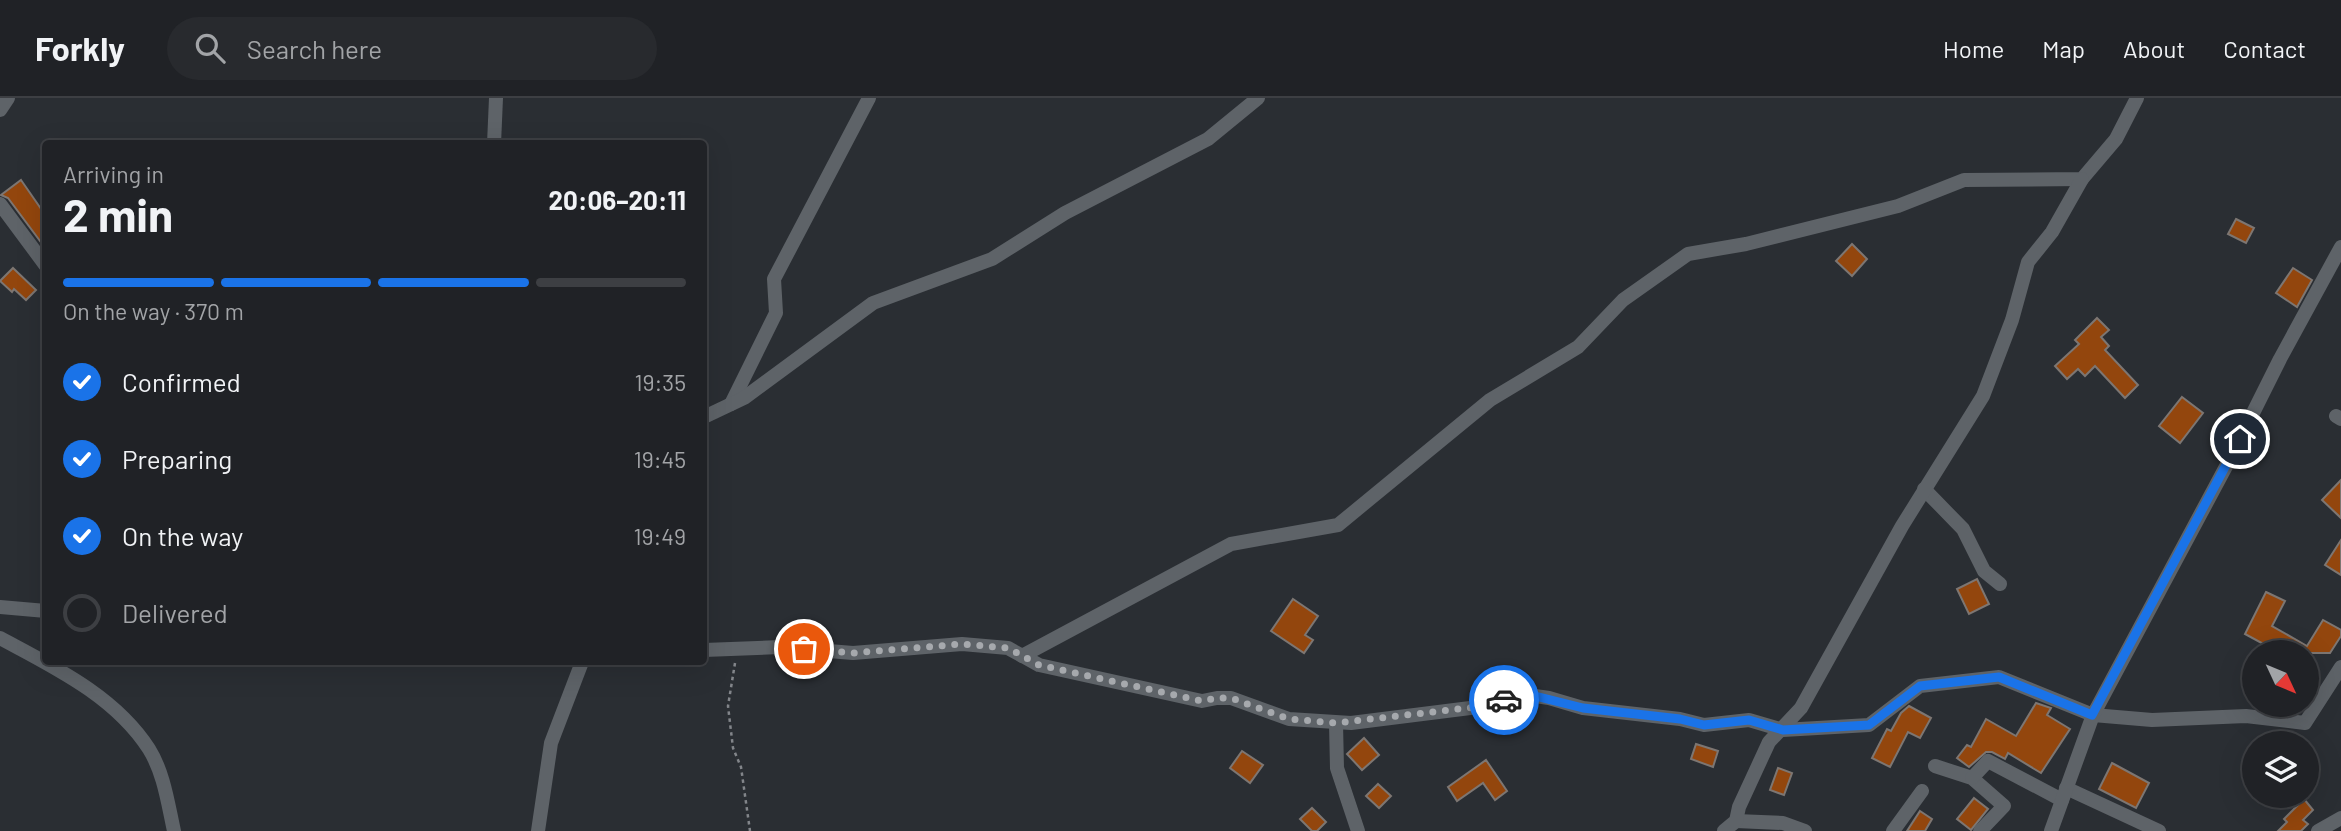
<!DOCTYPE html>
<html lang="en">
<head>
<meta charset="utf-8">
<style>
  :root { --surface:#202226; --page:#282a2e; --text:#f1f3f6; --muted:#a2a4a7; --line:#3d3f43; --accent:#1a73e8 }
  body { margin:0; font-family:Barlow,sans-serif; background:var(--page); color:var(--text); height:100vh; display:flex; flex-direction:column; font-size:26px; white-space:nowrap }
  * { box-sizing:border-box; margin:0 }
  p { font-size:23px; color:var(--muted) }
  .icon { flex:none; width:38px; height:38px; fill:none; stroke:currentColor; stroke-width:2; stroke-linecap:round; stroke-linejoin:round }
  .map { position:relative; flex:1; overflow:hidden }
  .panel { position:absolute; left:42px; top:42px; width:665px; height:525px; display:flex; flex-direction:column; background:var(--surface); border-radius:7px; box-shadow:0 7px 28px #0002,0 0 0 2px var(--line) }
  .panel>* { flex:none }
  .needle { width:46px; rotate:134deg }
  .fabs { position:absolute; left:2242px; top:542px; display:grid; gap:14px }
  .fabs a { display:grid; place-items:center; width:77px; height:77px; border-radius:50%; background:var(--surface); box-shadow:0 7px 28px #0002,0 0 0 2px var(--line); font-size:35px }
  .pin { position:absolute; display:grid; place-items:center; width:60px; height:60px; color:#fff; margin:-30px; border:4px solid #fff; border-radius:50%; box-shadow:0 2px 7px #0007 }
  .courier { position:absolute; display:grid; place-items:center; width:70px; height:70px; margin:-35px; border:5px solid #1a73e8; border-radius:50%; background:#fff; color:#222; box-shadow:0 2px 9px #0007 }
  .overview em { font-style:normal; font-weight:700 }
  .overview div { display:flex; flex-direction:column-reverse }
  .overview { display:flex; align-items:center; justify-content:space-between; height:119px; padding:0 21px }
  h1 { font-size:46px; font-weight:700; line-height:52px }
  .bar { display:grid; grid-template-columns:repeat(4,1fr); gap:10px 7px; align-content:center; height:84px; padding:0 21px }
  .bar i { height:9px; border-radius:5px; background:var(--line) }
  .bar .selected { background:var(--accent) }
  .bar p { grid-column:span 4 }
  ol { padding:0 21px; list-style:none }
  li { display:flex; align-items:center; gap:21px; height:77px }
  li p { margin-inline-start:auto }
  li .icon { padding:7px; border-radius:50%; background:var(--accent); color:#fff; stroke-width:4 }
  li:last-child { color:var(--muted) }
  li i { width:38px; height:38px; border:4px solid var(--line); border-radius:50% }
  header { display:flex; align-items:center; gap:42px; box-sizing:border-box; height:98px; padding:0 35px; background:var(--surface); border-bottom:2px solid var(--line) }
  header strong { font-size:33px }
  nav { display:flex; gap:38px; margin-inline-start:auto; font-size:24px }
  .search { width:490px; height:63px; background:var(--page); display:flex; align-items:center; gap:18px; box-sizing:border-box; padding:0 24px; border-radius:38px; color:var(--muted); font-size:26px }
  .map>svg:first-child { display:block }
</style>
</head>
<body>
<header>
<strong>Forkly</strong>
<div class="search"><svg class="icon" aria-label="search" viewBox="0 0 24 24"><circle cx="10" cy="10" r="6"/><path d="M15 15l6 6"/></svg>Search here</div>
<nav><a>Home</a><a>Map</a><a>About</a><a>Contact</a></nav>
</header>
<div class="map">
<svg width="2341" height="733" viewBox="0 0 2341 733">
  <rect width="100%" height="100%" fill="#2a2e33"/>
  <!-- building -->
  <g fill="#93460d" stroke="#7d7672" stroke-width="2">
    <path d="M21,82L46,118V151L8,100L1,97Z"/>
    <path d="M2236,121L2254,130L2246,145L2228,136Z"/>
    <path d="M1852,146L1867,161L1852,178L1836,163Z"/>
    <path d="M13,170L36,192L26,202L14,191L12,194L0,183Z"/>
    <path d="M2293,170L2312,182L2297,209L2276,195Z"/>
    <path d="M2097,220L2109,232L2101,239L2109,248L2105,252L2138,287L2125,300L2095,268L2085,278L2078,271L2067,281L2055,268L2079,246L2075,242Z"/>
    <path d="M2182,299L2203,315L2180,345L2159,328Z"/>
    <path d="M2341,382V420L2322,402Z"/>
    <path d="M2341,442V477L2325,467Z"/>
    <path d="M1977,481L1989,506L1969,516L1957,491Z"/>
    <path d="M2266,494L2285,503L2272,528L2307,548L2323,522L2341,532V538L2330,555H2280L2245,536Z"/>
    <path d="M1293,501L1318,518L1305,537L1313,542L1304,555L1271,533Z"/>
    <path d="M2036,605L2051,610L2047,617L2070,631L2041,675L2008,655L2005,661L1992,654H1986L1969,669L1957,660L1967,647L1971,649L1986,621L2016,638Z"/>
    <path d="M1909,608L1931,620L1920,640L1908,634L1890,669L1872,660L1887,631L1891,633L1901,615Z"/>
    <path d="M1364,640L1379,657L1362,672L1347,656Z"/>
    <path d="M1696,646L1718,653L1713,669L1691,661Z"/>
    <path d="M1242,653L1263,667L1250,685L1230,670Z"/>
    <path d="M1486,662L1507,693L1495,702L1483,685L1457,703L1448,689Z"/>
    <path d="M2112,665L2149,685L2136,710L2099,691Z"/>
    <path d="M1778,670L1792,675L1784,697L1770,692Z"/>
    <path d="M1378,686L1391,698L1379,710L1366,698Z"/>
    <path d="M1974,700L1988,711L1971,732L1957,721Z"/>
    <path d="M2304,701L2313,712L2303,722L2308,726L2301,733H2278L2287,724L2284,721Z"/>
    <path d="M1312,710L1326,724L1317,733H1312L1300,721Z"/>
    <path d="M1920,713L1932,721L1925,733H1907Z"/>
  </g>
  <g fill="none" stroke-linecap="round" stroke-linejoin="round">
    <!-- path -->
    <path stroke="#82858a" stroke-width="2.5" stroke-dasharray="3.5 3.5" stroke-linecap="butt" d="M735,565L728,608L733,650L741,669L750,733"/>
    <!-- minor -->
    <g stroke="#5e6368" stroke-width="14">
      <path d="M0,12L8,0"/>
      <path d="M494,46L496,0"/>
      <path d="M0,106L46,168"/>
      <path d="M731,306L776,215L774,181L869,0"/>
      <path d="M2336,318L2341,321"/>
      <path d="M704,319L744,300L873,205L992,161L1065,115L1208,41L1258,0"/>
      <path d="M1924,391L1963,431L1984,473L2000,486"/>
      <path d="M0,509L46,513"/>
      <path d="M0,540C54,569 115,598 149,651C164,675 168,706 174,733"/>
      <path d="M704,552L780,549L853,555L962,546L1008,550L1039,567L1202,603L1217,600H1231L1289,621L1351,625L1494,607L1521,596L1549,600L1583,610L1680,621L1704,627L1749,622L1783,632L1869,627L1920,588L1999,579L2093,617L2152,622L2246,618L2305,625L2341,569"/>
      <path d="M1022,558L1231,446L1338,427L1490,302L1578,249L1623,202L1688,156L1746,146L1898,108L1964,82L2082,81L2116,41L2137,0"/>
      <path d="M1336,625L1337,670L1358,733"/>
      <path d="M1935,668L1972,680L2004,708L1980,733"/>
      <path d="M1972,680L1988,663L2062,702"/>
      <path d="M2066,690L2159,733"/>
      <path d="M1736,723L1783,725L1805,733"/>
      <path d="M538,733L551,645L582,564"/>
      <path d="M1724,733L1736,723L1739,709L1769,644L1801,610L1902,428L1983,298L2012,222L2028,164L2052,134L2082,81"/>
      <path d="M1893,733L1922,693"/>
      <path d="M2051,733L2093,617L2230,361L2280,261L2341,149"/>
      <path d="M2318,733L2341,720"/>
    </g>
  </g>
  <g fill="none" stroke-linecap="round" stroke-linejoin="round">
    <!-- done -->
    <path stroke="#a6a9ad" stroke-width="7" stroke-dasharray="0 12.6" d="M804,551L853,555L962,546L1008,550L1039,567L1202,603L1217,600H1231L1289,621L1336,625L1494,607L1504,602"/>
    <!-- route -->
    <path stroke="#1a73e8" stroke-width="9" d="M1504,602L1521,596L1531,597L1583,610L1680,621L1704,627L1749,622L1783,632L1869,627L1920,588L1999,579L2092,617L2240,341"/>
  </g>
</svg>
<div class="fabs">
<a><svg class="needle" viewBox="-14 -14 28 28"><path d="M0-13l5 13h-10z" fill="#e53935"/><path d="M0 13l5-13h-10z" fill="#a2a4a7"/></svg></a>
<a><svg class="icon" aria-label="layers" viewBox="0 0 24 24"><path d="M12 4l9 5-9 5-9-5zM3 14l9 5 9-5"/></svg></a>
</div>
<div class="pin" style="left:804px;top:551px;background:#ea580c"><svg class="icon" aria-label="bag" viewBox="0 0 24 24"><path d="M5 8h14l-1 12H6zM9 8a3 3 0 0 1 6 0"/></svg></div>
<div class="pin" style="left:2240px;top:341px;background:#1f2937"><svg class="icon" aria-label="home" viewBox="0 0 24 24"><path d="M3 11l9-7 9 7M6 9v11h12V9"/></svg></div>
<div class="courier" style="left:1504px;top:602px"><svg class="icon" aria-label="car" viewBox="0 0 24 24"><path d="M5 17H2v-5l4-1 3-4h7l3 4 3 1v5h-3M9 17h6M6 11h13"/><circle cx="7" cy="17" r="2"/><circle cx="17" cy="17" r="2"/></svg></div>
<section class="panel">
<div class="overview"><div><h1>2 min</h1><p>Arriving in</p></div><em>20:06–20:11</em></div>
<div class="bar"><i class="selected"></i><i class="selected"></i><i class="selected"></i><i></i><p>On the way · 370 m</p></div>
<ol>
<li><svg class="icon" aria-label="check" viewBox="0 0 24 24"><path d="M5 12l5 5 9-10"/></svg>Confirmed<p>19:35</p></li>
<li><svg class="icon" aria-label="check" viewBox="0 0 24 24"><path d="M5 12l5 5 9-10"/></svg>Preparing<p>19:45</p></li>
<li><svg class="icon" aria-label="check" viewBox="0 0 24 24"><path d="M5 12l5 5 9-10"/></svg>On the way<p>19:49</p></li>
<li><i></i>Delivered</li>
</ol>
</section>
</div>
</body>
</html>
